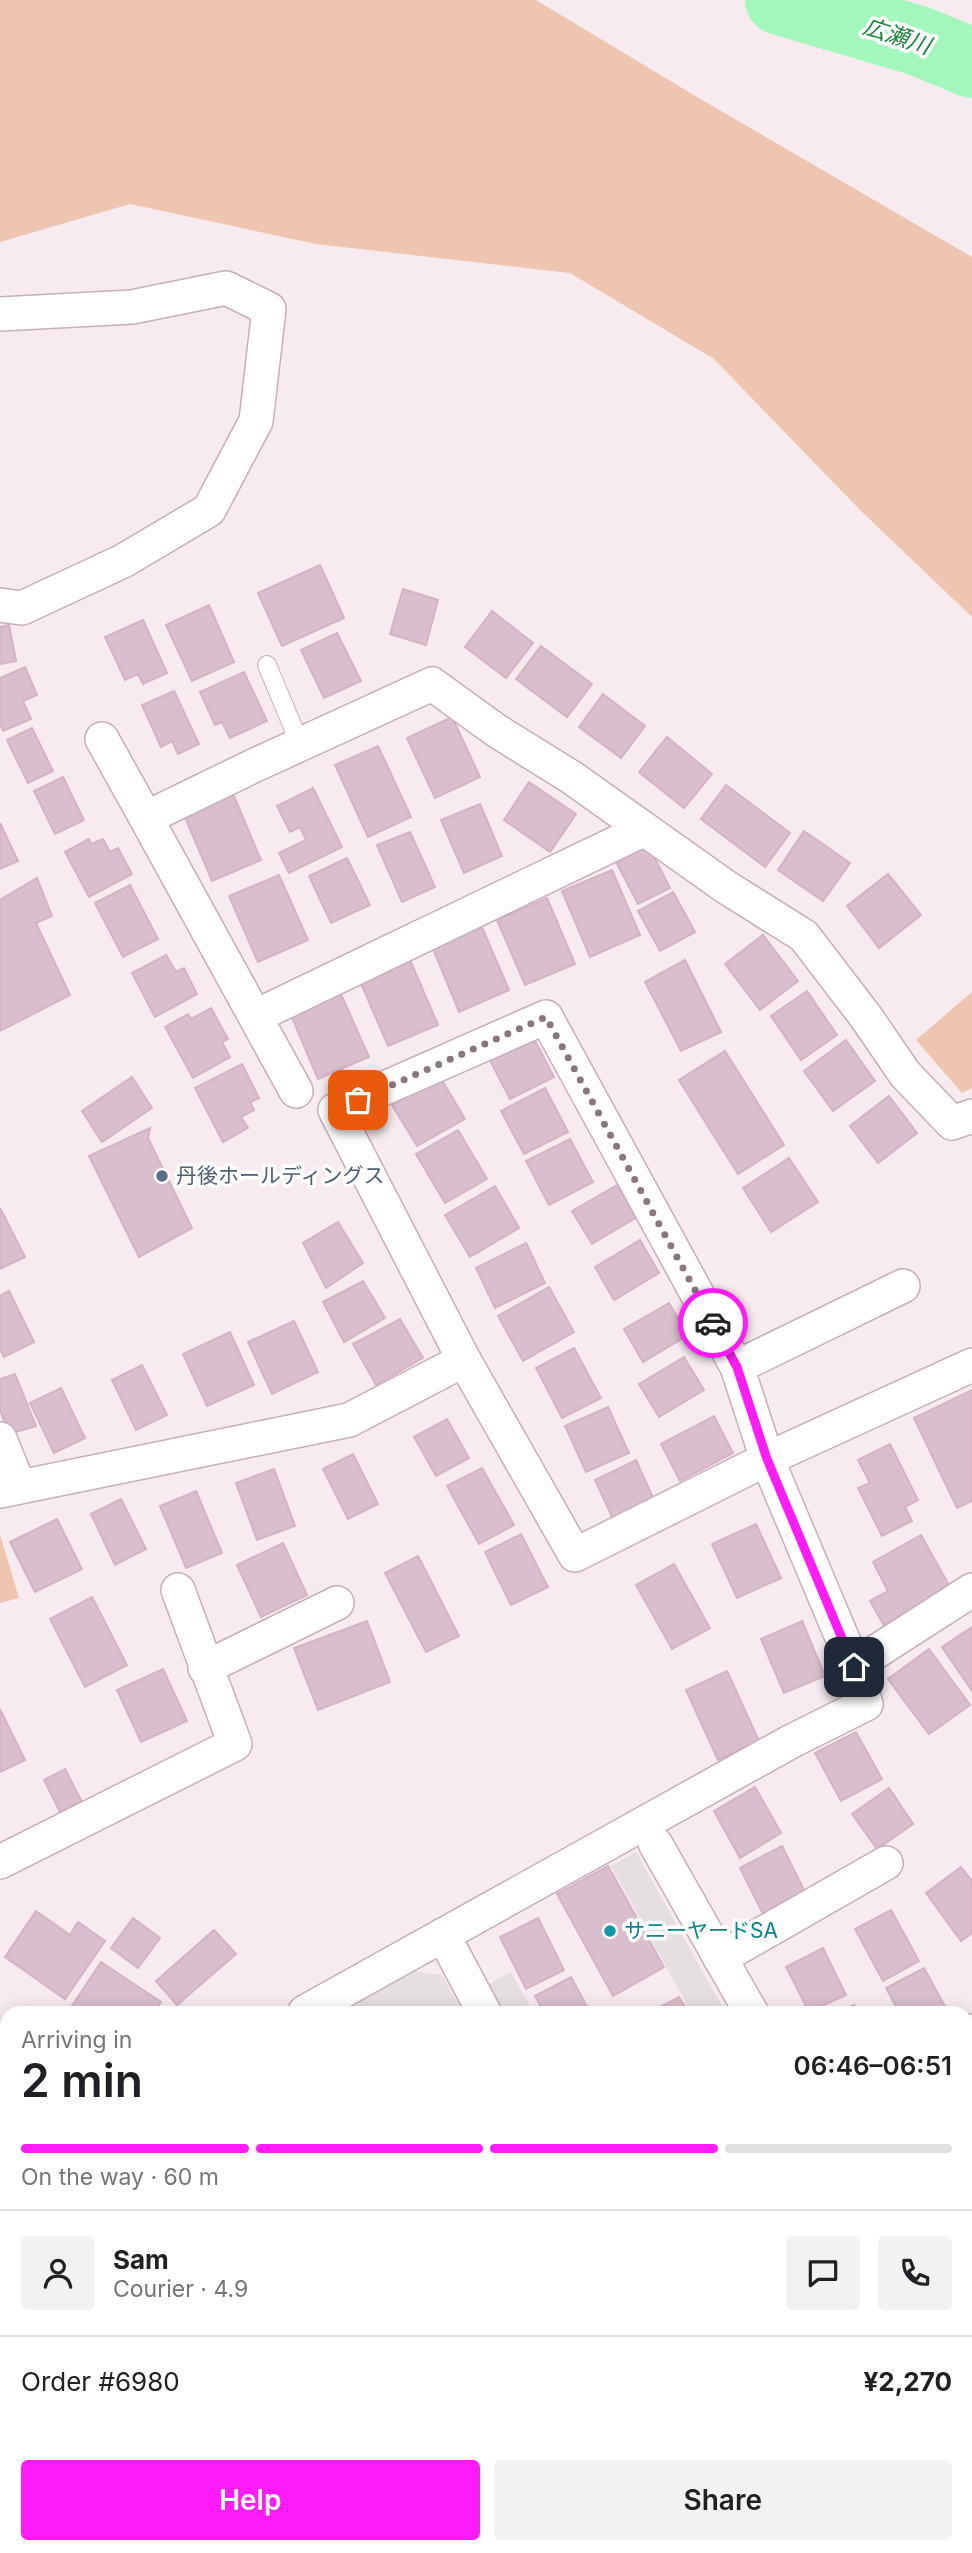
<!DOCTYPE html>
<html lang="en">
<head>
<meta charset="utf-8">
<style>
  :root { --surface:#fff; --page:#f2f2f2; --text:#202124; --muted:#757577; --line:#e0e0e0; --accent:#ff1af8 }
  body { margin:0; font-family:Inter,"Noto Sans JP",sans-serif; background:var(--page); color:var(--text); height:100vh; display:flex; flex-direction:column; font-size:26px; white-space:nowrap }
  * { box-sizing:border-box; margin:0 }
  p { font-size:23px; color:var(--muted) }
  .icon { flex:none; width:38px; height:38px; fill:none; stroke:currentColor; stroke-width:2; stroke-linecap:round; stroke-linejoin:round }
  .map { position:relative; flex:1; overflow:hidden }
  .side { position:absolute; left:0px; top:2006px; width:973px; height:548px; display:flex; flex-direction:column; background:var(--surface); border-radius:21px 21px 0 0; box-shadow:0 4px 18px #0003 }
  .side>* { flex:none }
  .pin { position:absolute; display:grid; place-items:center; width:60px; height:60px; color:#fff; margin:-30px; border-radius:14px; box-shadow:0 4px 10px #0006 }
  .courier { position:absolute; display:grid; place-items:center; width:70px; height:70px; margin:-35px; border:5px solid #ff1af8; border-radius:50%; background:#fff; color:#222; box-shadow:0 2px 9px #0007 }
  .headline em { font-style:normal; font-weight:600 }
  .headline div { display:flex; flex-direction:column-reverse }
  .headline { display:flex; align-items:center; justify-content:space-between; height:119px; padding:0 21px }
  h1 { font-size:46px; font-weight:600; line-height:52px }
  .bar { display:grid; grid-template-columns:repeat(4,1fr); gap:10px 7px; align-content:center; height:84px; padding:0 21px }
  .bar i { height:9px; border-radius:5px; background:var(--line) }
  .bar .selected { background:var(--accent) }
  .bar p { grid-column:span 4 }
  .line { display:flex; align-items:center; gap:18px; padding:0 21px; border-top:2px solid var(--line) }
  .line div { flex:1 }
  .round { display:grid; place-items:center; flex:none; width:74px; height:74px; border-radius:7px; background:var(--page) }
  .cta { display:flex; gap:14px; margin-top:auto; padding:14px 21px }
  .cta a { flex:1; height:80px; border-radius:7px; background:var(--accent); color:#fff; font-size:28px; font-weight:600; line-height:80px; text-align:center }
  .cta a+a { background:var(--page); color:var(--text) }
  .map>svg:first-child { display:block }
</style>
</head>
<body>
<div class="map">
<svg width="972" height="2553" viewBox="0 0 972 2553">
  <rect width="100%" height="100%" fill="#f7ebf0"/>
  <!-- green -->
  <g fill="#eec5b1">
    <path d="M0,0H536L697,97L972,257V617L861,511L714,359L570,273L316,244L130,204L0,242Z"/>
    <path d="M972,992V1088L962,1093L916,1040Z"/>
    <path d="M0,1534L19,1598L0,1603Z"/>
  </g>
  <!-- parking -->
  <g fill="#e5dfe2">
    <path d="M636,1852L725,2012H691L611,1866Z"/>
    <path d="M413,1971L442,1975L463,2012H338Z"/>
    <path d="M511,1972L533,2012H502L487,1985Z"/>
    <path d="M7,2441V2546H95L99,2553H0V2445Z"/>
  </g>
  <g fill="none" stroke-linecap="round" stroke-linejoin="round">
    <!-- river -->
    <path stroke="#a4f7bc" stroke-width="70" d="M780,0L919,41L972,63"/>
  </g>
  <!-- building -->
  <g fill="#d9bfcd" stroke="#d5b2c4" stroke-width="2">
    <path d="M320,565L344,618L282,646L258,593Z"/>
    <path d="M403,589L438,600L426,645L390,634Z"/>
    <path d="M209,605L234,662L192,681L166,625Z"/>
    <path d="M492,611L533,643L506,678L465,647Z"/>
    <path d="M143,620L167,673L143,684L138,674L125,680L105,637Z"/>
    <path d="M9,625L16,661L0,664V627Z"/>
    <path d="M337,633L361,681L324,698L301,650Z"/>
    <path d="M541,646L592,684L567,717L516,679Z"/>
    <path d="M25,667L37,695L23,701L31,719L3,731L0,723V678Z"/>
    <path d="M244,672L267,721L230,738L222,722L215,725L200,692Z"/>
    <path d="M174,691L199,744L178,754L172,741L161,747L142,705Z"/>
    <path d="M603,694L645,726L621,758L579,727Z"/>
    <path d="M452,717L480,777L435,798L407,738Z"/>
    <path d="M32,728L53,771L28,783L7,740Z"/>
    <path d="M667,737L712,774L684,808L639,772Z"/>
    <path d="M378,746L411,817L368,837L335,765Z"/>
    <path d="M63,777L84,820L55,834L34,791Z"/>
    <path d="M529,782L576,814L550,852L504,820Z"/>
    <path d="M726,785L790,833L765,867L701,819Z"/>
    <path d="M313,788L342,847L289,873L279,853L306,840L300,827L290,832L277,806Z"/>
    <path d="M233,794L261,860L212,881L184,815Z"/>
    <path d="M480,804L502,856L464,873L441,820Z"/>
    <path d="M0,823L18,861L0,869Z"/>
    <path d="M804,831L850,863L823,901L778,870Z"/>
    <path d="M410,832L435,887L402,902L377,845Z"/>
    <path d="M89,839L91,844L103,839L110,852L118,848L132,874L89,897L65,852Z"/>
    <path d="M648,845L670,888L638,904L616,862Z"/>
    <path d="M347,858L370,905L331,923L309,876Z"/>
    <path d="M612,870L640,935L590,957L562,891Z"/>
    <path d="M888,874L921,915L879,948L847,906Z"/>
    <path d="M279,875L308,940L258,962L229,896Z"/>
    <path d="M37,878L52,916L36,923L70,995L0,1031V994L2,993L0,988V900Z"/>
    <path d="M130,885L158,939L123,957L95,903Z"/>
    <path d="M673,892L695,932L660,951L638,911Z"/>
    <path d="M547,898L575,964L525,985L497,920Z"/>
    <path d="M481,925L509,990L459,1012L432,946Z"/>
    <path d="M763,935L798,981L760,1010L725,964Z"/>
    <path d="M166,955L176,972L184,968L197,994L155,1017L132,973Z"/>
    <path d="M410,960L438,1025L388,1046L360,981Z"/>
    <path d="M685,960L721,1032L681,1051L645,982Z"/>
    <path d="M807,991L837,1035L801,1060L771,1016Z"/>
    <path d="M340,992L369,1057L318,1079L290,1013Z"/>
    <path d="M211,1008L228,1039L222,1042L230,1057L193,1078L165,1027L188,1014L191,1019Z"/>
    <path d="M531,1033L554,1077L510,1099L487,1055Z"/>
    <path d="M846,1040L875,1081L833,1111L804,1071Z"/>
    <path d="M725,1051L784,1145L738,1174L679,1080Z"/>
    <path d="M242,1064L259,1098L250,1102L254,1110L241,1117L248,1128L223,1142L195,1088Z"/>
    <path d="M132,1077L152,1108L102,1142L82,1111Z"/>
    <path d="M440,1077L465,1119L417,1146L392,1105Z"/>
    <path d="M545,1088L568,1132L524,1154L501,1111Z"/>
    <path d="M889,1096L917,1133L878,1163L850,1126Z"/>
    <path d="M150,1128L148,1138L192,1228L139,1257L89,1156Z"/>
    <path d="M458,1130L487,1179L445,1203L416,1154Z"/>
    <path d="M570,1139L593,1182L549,1205L526,1161Z"/>
    <path d="M789,1158L818,1202L771,1232L743,1188Z"/>
    <path d="M617,1185L637,1217L592,1244L572,1211Z"/>
    <path d="M495,1186L519,1228L470,1257L445,1215Z"/>
    <path d="M0,1208L25,1257L0,1269Z"/>
    <path d="M338,1222L363,1263L326,1288L303,1243Z"/>
    <path d="M640,1240L659,1273L614,1300L595,1267Z"/>
    <path d="M526,1243L545,1283L495,1308L476,1268Z"/>
    <path d="M363,1281L385,1318L344,1342L323,1302Z"/>
    <path d="M549,1287L574,1332L523,1361L498,1316Z"/>
    <path d="M9,1291L34,1342L4,1357L0,1349V1296Z"/>
    <path d="M669,1303L688,1335L643,1362L624,1329Z"/>
    <path d="M400,1319L423,1358L376,1385L353,1344Z"/>
    <path d="M294,1321L318,1372L272,1394L248,1342Z"/>
    <path d="M230,1332L254,1385L207,1406L183,1354Z"/>
    <path d="M574,1348L601,1398L562,1418L536,1368Z"/>
    <path d="M684,1357L704,1390L659,1417L639,1384Z"/>
    <path d="M142,1365L167,1415L136,1430L112,1380Z"/>
    <path d="M15,1374L36,1426L9,1434L0,1410V1379Z"/>
    <path d="M61,1388L85,1438L54,1453L30,1403Z"/>
    <path d="M972,1390V1501L957,1508L914,1418Z"/>
    <path d="M608,1407L629,1453L586,1472L565,1426Z"/>
    <path d="M714,1416L733,1453L680,1481L661,1444Z"/>
    <path d="M447,1419L469,1458L436,1476L414,1437Z"/>
    <path d="M890,1444L918,1500L905,1507L912,1521L882,1536L858,1488L870,1483L858,1460Z"/>
    <path d="M353,1454L378,1504L348,1519L323,1469Z"/>
    <path d="M636,1460L654,1500L613,1519L595,1480Z"/>
    <path d="M482,1468L514,1525L479,1544L447,1486Z"/>
    <path d="M274,1469L295,1526L257,1540L236,1483Z"/>
    <path d="M196,1491L222,1553L186,1568L160,1506Z"/>
    <path d="M121,1499L146,1549L115,1565L91,1514Z"/>
    <path d="M57,1519L82,1569L35,1592L10,1542Z"/>
    <path d="M756,1524L781,1578L737,1598L712,1544Z"/>
    <path d="M521,1534L548,1587L511,1605L485,1552Z"/>
    <path d="M921,1535L954,1594L887,1631L870,1601L888,1591L873,1562Z"/>
    <path d="M283,1543L307,1595L261,1617L237,1565Z"/>
    <path d="M418,1556L459,1636L426,1652L385,1573Z"/>
    <path d="M674,1564L710,1628L672,1649L636,1585Z"/>
    <path d="M92,1597L127,1665L85,1687L50,1619Z"/>
    <path d="M367,1621L390,1682L318,1710L294,1648Z"/>
    <path d="M802,1621L825,1676L784,1693L761,1639Z"/>
    <path d="M972,1627V1691L942,1647Z"/>
    <path d="M929,1649L970,1705L929,1734L888,1679Z"/>
    <path d="M163,1669L187,1721L141,1742L117,1690Z"/>
    <path d="M727,1671L759,1741L718,1760L686,1690Z"/>
    <path d="M0,1709L25,1760L0,1772Z"/>
    <path d="M856,1732L882,1779L841,1801L815,1753Z"/>
    <path d="M65,1769L82,1802L60,1812L44,1780Z"/>
    <path d="M755,1787L781,1833L740,1858L714,1811Z"/>
    <path d="M889,1788L913,1824L877,1849L852,1814Z"/>
    <path d="M782,1846L807,1896L765,1918L740,1868Z"/>
    <path d="M608,1866L664,1967L613,1996L557,1894Z"/>
    <path d="M961,1867L972,1881V1933L961,1941L926,1893Z"/>
    <path d="M891,1910L919,1961L883,1981L855,1929Z"/>
    <path d="M36,1911L70,1935L78,1922L105,1941L65,1999L5,1957Z"/>
    <path d="M133,1918L160,1938L138,1968L111,1948Z"/>
    <path d="M538,1918L564,1970L526,1989L500,1937Z"/>
    <path d="M214,1930L236,1954L177,2005L156,1981Z"/>
    <path d="M823,1948L846,1995L809,2012L786,1967Z"/>
    <path d="M101,1962L161,2002L154,2012H68Z"/>
    <path d="M924,1968L948,2012H899L886,1988Z"/>
    <path d="M571,1977L590,2012H544L535,1996Z"/>
    <path d="M679,1997L688,2012H651Z"/>
    <path d="M854,2005L858,2012H838Z"/>
    <path d="M972,2058V2115L966,2104V2062Z"/>
    <path d="M971,2140L972,2181L966,2184V2143Z"/>
    <path d="M7,2268V2386L0,2373V2272Z"/>
    <path d="M966,2513L972,2524V2548L962,2553H941L938,2546H966Z"/>
    <path d="M124,2546H170L159,2553H128Z"/>
    <path d="M306,2546H356L358,2553H309Z"/>
    <path d="M695,2546H731L735,2553H699Z"/>
    <path d="M867,2546H925L929,2553H871Z"/>
  </g>
  <g fill="none" stroke-linecap="round" stroke-linejoin="round">
    <defs>
      <path id="lane" d="M267,665L300,744"/>
      <g id="street">
        <path d="M0,314L132,307L226,288L269,309L256,421L209,510L123,561L22,608L0,605"/>
        <path d="M102,739L146,818"/>
        <path d="M256,1016L643,830"/>
        <path d="M296,1091L146,818L253,766L432,684L497,731L571,777L726,887L804,936L866,1017L905,1074L952,1123L972,1116"/>
        <path d="M464,1360L575,1555L767,1459L972,1365"/>
        <path d="M737,1367L903,1286"/>
        <path d="M0,1439L19,1486"/>
        <path d="M0,1491L349,1420L464,1360L335,1110L546,1017L737,1367L767,1459L854,1666L866,1704L790,1742L305,2012"/>
        <path d="M854,1666L972,1590"/>
        <path d="M205,1668L337,1603"/>
        <path d="M655,1843L751,2012"/>
        <path d="M0,1862L235,1744L178,1590"/>
        <path d="M443,1935L484,2012"/>
        <path d="M720,1958L886,1863"/>
        <path d="M966,2034L972,2031"/>
        <path d="M0,2159L7,2173"/>
        <path d="M218,2546L222,2553"/>
        <path d="M755,2546L759,2553"/>
      </g>
    </defs>
    <!-- lane casing -->
    <use href="#lane" stroke="#c6afba" stroke-width="20"/>
    <!-- street casing -->
    <use href="#street" stroke="#c6afba" stroke-width="36"/>
    <!-- lane -->
    <use href="#lane" stroke="#fff" stroke-width="18"/>
    <!-- street -->
    <use href="#street" stroke="#fff" stroke-width="33"/>
  </g>
  <g fill="none" stroke-linecap="round" stroke-linejoin="round">
    <!-- done -->
    <path stroke="#88777f" stroke-width="7" stroke-dasharray="0 12.6" d="M358,1100L546,1017L713,1323"/>
    <!-- route -->
    <path stroke="#ff1af8" stroke-width="9" d="M713,1323L737,1367L767,1459L854,1667"/>
  </g>
  <!-- markers -->
  <circle fill="#5c6f8a" stroke="#fff" stroke-width="2.5" cx="162" cy="1176" r="7"/>
  <circle fill="#0f9aa8" stroke="#fff" stroke-width="2.5" cx="610" cy="1931" r="7"/>
  <g text-anchor="middle" stroke-width="7" stroke-linejoin="round" paint-order="stroke">
    <!-- service labels -->
    <g font-size="21" fill="#4e5e75" stroke="#fff" text-anchor="start">
      <text x="176" y="1183">丹後ホールディングス</text>
    </g>
    <!-- culture labels -->
    <g font-size="21" fill="#0d838f" stroke="#fff" text-anchor="start">
      <text x="624" y="1938">サニーヤードSA</text>
    </g>
    <!-- water labels -->
    <g font-size="23" font-style="italic" fill="#1e853d" stroke="#fff">
      <text transform="translate(897 36) rotate(18)" y="8">広瀬川</text>
    </g>
  </g>
</svg>
<div class="pin" style="left:358px;top:1100px;background:#ea580c"><svg class="icon" aria-label="bag" viewBox="0 0 24 24"><path d="M5 8h14l-1 12H6zM9 8a3 3 0 0 1 6 0"/></svg></div>
<div class="pin" style="left:854px;top:1667px;background:#1f2937"><svg class="icon" aria-label="home" viewBox="0 0 24 24"><path d="M3 11l9-7 9 7M6 9v11h12V9"/></svg></div>
<div class="courier" style="left:713px;top:1323px"><svg class="icon" aria-label="car" viewBox="0 0 24 24"><path d="M5 17H2v-5l4-1 3-4h7l3 4 3 1v5h-3M9 17h6M6 11h13"/><circle cx="7" cy="17" r="2"/><circle cx="17" cy="17" r="2"/></svg></div>
<section class="side">
<div class="headline"><div><h1>2 min</h1><p>Arriving in</p></div><em>06:46–06:51</em></div>
<div class="bar"><i class="selected"></i><i class="selected"></i><i class="selected"></i><i></i><p>On the way · 60 m</p></div>
<div class="line" style="height:126px"><a class="round"><svg class="icon" aria-label="person" viewBox="0 0 24 24"><circle cx="12" cy="8" r="4"/><path d="M4 21q1-7 8-7t8 7"/></svg></a><div><b>Sam</b><p>Courier · 4.9</p></div><a class="round"><svg class="icon" aria-label="chat" viewBox="0 0 24 24"><path d="M4 5h16v11H9l-5 4z"/></svg></a><a class="round"><svg class="icon" aria-label="phone" viewBox="0 0 24 24"><path d="M5 4h4l2 5-3 2q2 4 5 5l2-3 5 2v4C11 20 4 13 5 4z"/></svg></a></div>
<div class="line" style="height:91px"><div>Order #6980</div><b>¥2,270</b></div>
<div class="cta"><a>Help</a><a>Share</a></div>
</section>
</div>
</body>
</html>
